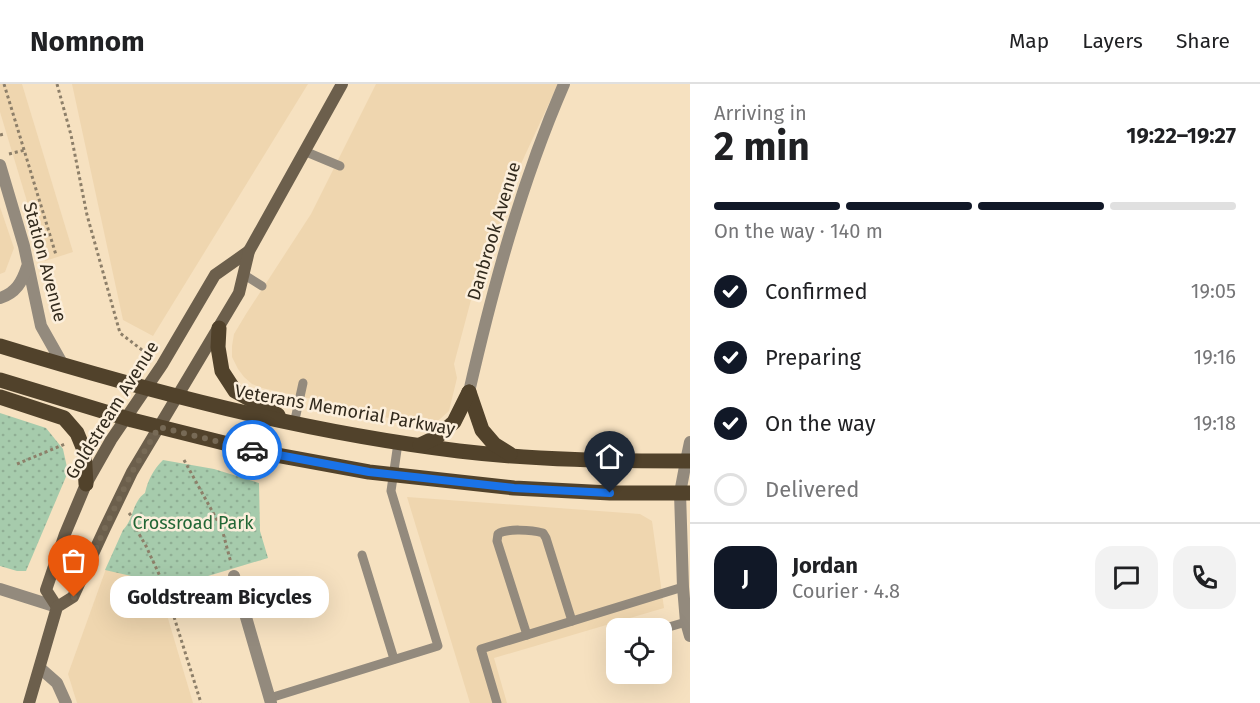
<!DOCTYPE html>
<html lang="en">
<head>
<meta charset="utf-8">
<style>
  :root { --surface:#fff; --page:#f2f2f2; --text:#202124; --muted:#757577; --line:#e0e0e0; --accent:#111827 }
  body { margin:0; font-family:"Fira Sans",sans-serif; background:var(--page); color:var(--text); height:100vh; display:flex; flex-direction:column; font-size:22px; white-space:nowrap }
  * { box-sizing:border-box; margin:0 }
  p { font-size:20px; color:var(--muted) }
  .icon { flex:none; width:33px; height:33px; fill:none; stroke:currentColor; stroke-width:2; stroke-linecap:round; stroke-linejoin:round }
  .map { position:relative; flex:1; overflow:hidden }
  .panel { display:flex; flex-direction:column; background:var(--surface); width:570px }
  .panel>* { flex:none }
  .tools { position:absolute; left:606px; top:534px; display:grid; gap:12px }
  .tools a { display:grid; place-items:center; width:66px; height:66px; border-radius:12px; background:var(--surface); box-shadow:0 6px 24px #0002; font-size:30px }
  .pin { position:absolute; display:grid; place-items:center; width:51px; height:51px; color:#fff; margin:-62px -26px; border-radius:50% 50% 50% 0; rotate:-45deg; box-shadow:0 0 6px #0007 }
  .pin .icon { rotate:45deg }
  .courier { position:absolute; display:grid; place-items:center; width:60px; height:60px; margin:-30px; border:4px solid #1a73e8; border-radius:50%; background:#fff; color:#222; box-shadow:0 2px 8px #0007 }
  .bubble { position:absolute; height:42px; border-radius:18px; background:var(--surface); box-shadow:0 6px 24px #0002; font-size:20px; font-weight:700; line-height:42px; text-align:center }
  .head em { font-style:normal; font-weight:700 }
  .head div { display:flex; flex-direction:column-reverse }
  .head { display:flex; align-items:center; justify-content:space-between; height:102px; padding:0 24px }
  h1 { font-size:39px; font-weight:700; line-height:45px }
  .bar { display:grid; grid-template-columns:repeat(4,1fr); gap:9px 6px; align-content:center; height:72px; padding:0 24px }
  .bar i { height:8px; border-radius:4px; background:var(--line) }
  .bar .current { background:var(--accent) }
  .bar p { grid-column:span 4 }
  .line { display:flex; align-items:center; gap:15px; padding:0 24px; border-top:2px solid var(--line) }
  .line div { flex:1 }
  .round { display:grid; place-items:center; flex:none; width:63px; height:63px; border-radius:18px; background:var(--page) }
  ol { padding:0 24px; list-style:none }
  li { display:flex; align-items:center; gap:18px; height:66px }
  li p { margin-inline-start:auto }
  li .icon { padding:6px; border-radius:50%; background:var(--accent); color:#fff; stroke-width:4 }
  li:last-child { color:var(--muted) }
  li i { width:33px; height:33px; border:3px solid var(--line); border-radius:50% }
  header { display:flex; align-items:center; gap:36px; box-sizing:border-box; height:84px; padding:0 30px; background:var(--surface); border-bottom:2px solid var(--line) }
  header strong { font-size:28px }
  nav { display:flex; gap:33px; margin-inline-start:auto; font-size:21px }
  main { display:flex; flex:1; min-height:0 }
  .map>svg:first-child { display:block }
</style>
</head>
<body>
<header>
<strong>Nomnom</strong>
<nav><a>Map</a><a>Layers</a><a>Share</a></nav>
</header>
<main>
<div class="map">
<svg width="690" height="619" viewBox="0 0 690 619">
  <defs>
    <pattern id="park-dots" width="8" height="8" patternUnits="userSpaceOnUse" patternTransform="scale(1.5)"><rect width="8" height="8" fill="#a6cbac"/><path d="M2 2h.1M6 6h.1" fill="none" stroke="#8fae94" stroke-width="1.8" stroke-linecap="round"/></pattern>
  </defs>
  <rect width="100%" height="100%" fill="#f6e1c0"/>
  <!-- built -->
  <g fill="#efd6af">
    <path d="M0,0H22L73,168L45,177L0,28Z"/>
    <path d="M72,0H308L153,252L123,236Z"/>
    <path d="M376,0H558L520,82L500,143L484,167L454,280L457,294L449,327L440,335L432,340L421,342L411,340L335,320L262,304L252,300L244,293L238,285L232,273V262L234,250L246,230L311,130Z"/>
    <path d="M0,123L14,164L5,188L0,190Z"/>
    <path d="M407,413L640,430L652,437L664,524L494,574L507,619H470Z"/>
    <path d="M107,482L156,494L193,619H77L68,590Z"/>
  </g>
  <!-- park -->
  <g fill="url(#park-dots)">
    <path d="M0,329L46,344L63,365L68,388L26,487H17L0,482Z"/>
    <path d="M163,376L214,385L259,399L260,447L268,474L175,502L105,486L123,446C134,435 132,418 145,409C148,396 153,386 163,376Z"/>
  </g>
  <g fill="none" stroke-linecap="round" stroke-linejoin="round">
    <!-- path -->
    <g stroke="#8d7f69" stroke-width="3" stroke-dasharray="3 3" stroke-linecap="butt">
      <path d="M4,0L56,171"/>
      <path d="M57,0L71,51L87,131L120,249L146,269"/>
      <path d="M0,51L4,50"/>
      <path d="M9,70L25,66"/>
      <path d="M184,376L222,445L231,479"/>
      <path d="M17,380L65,360"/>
      <path d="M129,429L135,437L139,450L146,462L164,501L201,619"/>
    </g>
    <!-- service -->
    <g stroke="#938a7d" stroke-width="9">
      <path d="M304,67L340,82"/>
      <path d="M243,190L262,202"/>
      <path d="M294,340L303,299"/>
      <path d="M362,471L394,575"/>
      <path d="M662,545L686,538"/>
      <path d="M527,551L497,457L498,450C506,444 532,446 543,449L546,454L572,537"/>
      <path d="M270,614L438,562L391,407L398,359"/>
      <path d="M497,619L481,565L683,503"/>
    </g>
    <!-- minor -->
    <g stroke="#938a7d" stroke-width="12">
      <path d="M0,81L24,162L41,242L63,281"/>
      <path d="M0,214C16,209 22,198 27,183"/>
      <path d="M469,308C493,203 521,99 564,0"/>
      <path d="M686,377L690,358"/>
      <path d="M234,492L271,619"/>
      <path d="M0,505L57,523"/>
      <path d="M40,584L57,599L66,619"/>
    </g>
    <!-- tertiary -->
    <path stroke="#938a7d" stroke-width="12" d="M686,377L680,409L683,503L686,538L690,552"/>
    <!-- secondary -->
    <g stroke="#6c5f4c" stroke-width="12">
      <path d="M57,523L46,506L65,450L86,400L111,356L162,281L215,191L249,167"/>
      <path d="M29,619L57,523L73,513L105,444L132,388L239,209L249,167L342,0"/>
    </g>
    <!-- primary -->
    <g stroke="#51422b" stroke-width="15">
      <path d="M219,244L218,263L222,287L235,307L278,331"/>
      <path d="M0,262C150,308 303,348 459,367C535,376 614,377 690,377"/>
      <path d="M0,296L132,336L260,368L369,388L514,404L610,409H690"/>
      <path d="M469,308L482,346L494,360L510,370"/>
      <path d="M0,313L64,334L77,349L84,366L86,400"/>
      <path d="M420,361L437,353L454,338L469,308"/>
    </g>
  </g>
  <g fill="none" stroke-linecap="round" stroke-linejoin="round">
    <!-- done -->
    <path stroke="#776a56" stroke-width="6" stroke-dasharray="0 10.8" d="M74,513L105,444L132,388L159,343L252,366"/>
    <!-- route -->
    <path stroke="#1a73e8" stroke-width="8" d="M252,366L369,388L514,404L610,409"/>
  </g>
  <g text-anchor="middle" stroke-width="5" stroke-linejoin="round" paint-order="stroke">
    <!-- street labels -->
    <g font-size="18" fill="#322a1d" stroke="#fcefdc">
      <text transform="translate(494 147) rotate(-73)" y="6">Danbrook Avenue</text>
      <text transform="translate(45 178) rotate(75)" y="6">Station Avenue</text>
      <text transform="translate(112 326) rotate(-58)" y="6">Goldstream Avenue</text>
      <text transform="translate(345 326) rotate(10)" y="6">Veterans Memorial Parkway</text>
    </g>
    <!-- park labels -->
    <g font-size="18" fill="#226736" stroke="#fcefdc">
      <text x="193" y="445">Crossroad Park</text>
    </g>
  </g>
</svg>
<div class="tools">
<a><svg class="icon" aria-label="locate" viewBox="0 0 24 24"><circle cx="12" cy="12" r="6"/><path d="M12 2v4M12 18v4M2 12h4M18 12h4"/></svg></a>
</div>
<div class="pin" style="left:74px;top:513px;background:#ea580c"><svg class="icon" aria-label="bag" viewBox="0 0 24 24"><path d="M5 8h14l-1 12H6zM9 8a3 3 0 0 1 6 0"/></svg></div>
<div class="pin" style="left:610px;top:409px;background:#1f2937"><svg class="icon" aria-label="home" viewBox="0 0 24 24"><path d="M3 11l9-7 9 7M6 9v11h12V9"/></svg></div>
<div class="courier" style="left:252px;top:366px"><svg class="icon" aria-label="car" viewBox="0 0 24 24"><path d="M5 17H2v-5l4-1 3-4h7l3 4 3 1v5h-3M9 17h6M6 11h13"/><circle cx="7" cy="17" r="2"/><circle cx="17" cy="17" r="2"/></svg></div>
<div class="bubble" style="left:110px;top:492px;width:219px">Goldstream Bicycles</div>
</div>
<section class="panel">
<div class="head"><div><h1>2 min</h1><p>Arriving in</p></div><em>19:22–19:27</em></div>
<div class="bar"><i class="current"></i><i class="current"></i><i class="current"></i><i></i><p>On the way · 140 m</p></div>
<ol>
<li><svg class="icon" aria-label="check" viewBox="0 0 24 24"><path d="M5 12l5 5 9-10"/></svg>Confirmed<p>19:05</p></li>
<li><svg class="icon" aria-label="check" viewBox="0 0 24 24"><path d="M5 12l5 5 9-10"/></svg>Preparing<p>19:16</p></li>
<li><svg class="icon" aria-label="check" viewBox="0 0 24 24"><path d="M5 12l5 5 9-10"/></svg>On the way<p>19:18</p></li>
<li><i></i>Delivered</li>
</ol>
<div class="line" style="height:108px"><b class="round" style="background:var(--accent);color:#fff">J</b><div><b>Jordan</b><p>Courier · 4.8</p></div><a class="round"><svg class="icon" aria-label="chat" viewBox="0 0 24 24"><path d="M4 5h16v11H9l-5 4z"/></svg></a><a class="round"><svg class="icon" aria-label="phone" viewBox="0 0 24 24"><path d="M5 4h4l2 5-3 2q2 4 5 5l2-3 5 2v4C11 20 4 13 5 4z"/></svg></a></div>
</section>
</main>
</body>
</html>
